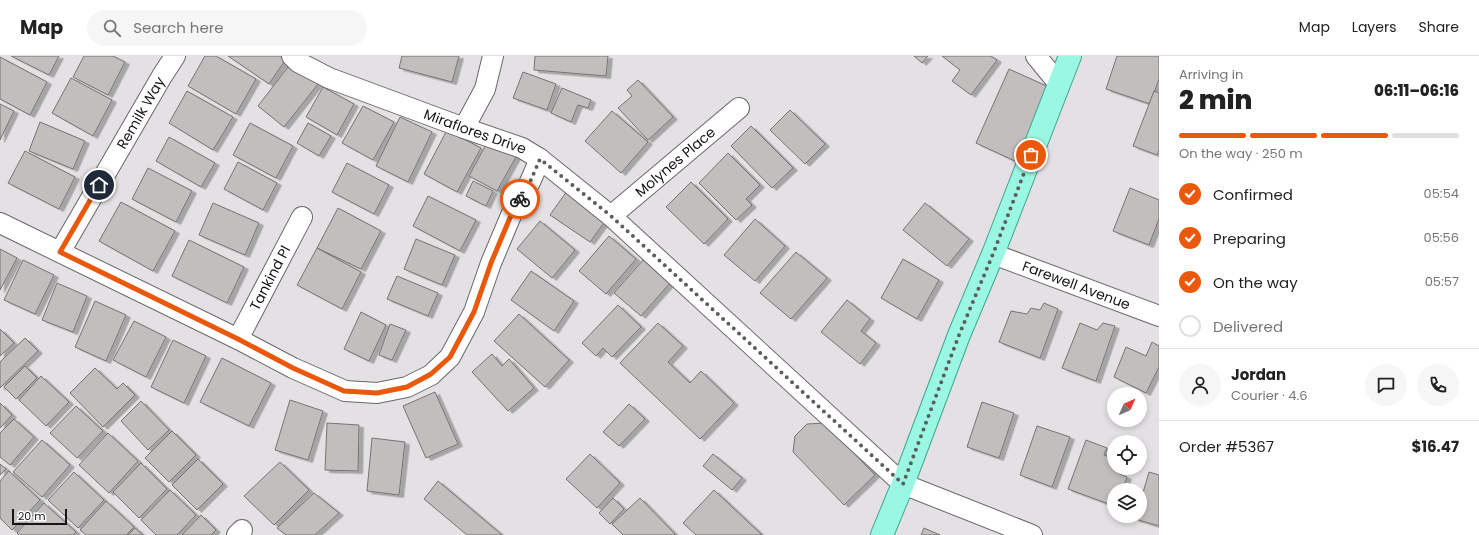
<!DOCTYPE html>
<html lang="en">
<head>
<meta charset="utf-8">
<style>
  :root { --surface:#fff; --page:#f6f6f6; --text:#222; --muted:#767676; --line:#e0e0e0; --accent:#ea580c }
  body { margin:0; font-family:Poppins,sans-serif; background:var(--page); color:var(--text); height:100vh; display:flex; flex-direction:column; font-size:15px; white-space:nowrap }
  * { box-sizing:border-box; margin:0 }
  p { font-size:13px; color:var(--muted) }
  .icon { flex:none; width:22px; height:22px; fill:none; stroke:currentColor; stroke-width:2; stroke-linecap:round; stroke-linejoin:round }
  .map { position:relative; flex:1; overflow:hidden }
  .panel { display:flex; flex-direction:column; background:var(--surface); width:320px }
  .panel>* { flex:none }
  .needle { width:26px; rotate:45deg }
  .tools { position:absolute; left:1107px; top:331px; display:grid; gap:8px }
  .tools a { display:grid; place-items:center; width:40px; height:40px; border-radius:50%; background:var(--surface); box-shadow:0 2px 6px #0003; font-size:20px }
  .scale { position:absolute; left:12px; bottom:10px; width:55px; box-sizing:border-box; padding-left:4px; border:2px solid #171617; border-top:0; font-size:11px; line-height:14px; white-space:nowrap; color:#171617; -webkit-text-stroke:3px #fff; paint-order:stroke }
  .pin { position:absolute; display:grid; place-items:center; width:34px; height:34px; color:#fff; margin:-17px; border:2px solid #fff; border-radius:50%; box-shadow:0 1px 4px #0007 }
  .courier { position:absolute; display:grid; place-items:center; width:40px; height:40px; margin:-20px; border:3px solid #ea580c; border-radius:50%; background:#fff; color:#222; box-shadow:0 1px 5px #0007 }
  .head em { font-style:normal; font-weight:800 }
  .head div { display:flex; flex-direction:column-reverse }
  .head { display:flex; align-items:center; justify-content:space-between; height:68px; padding:0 20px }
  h1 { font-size:26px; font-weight:800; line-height:30px }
  .bar { display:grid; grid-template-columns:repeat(4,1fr); gap:6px 4px; align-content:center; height:48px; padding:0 20px }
  .bar i { height:5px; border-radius:3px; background:var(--line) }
  .bar .on { background:var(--accent) }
  .bar p { grid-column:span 4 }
  .line { display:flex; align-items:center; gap:10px; padding:0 20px; border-top:1px solid var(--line) }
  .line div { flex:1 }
  .round { display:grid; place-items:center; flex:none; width:42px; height:42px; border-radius:21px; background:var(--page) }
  ol { padding:0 20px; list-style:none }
  li { display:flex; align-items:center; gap:12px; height:44px }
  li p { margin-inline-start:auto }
  li .icon { padding:4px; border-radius:50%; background:var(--accent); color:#fff; stroke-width:4 }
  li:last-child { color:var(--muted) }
  li i { width:22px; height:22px; border:2px solid var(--line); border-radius:50% }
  header { display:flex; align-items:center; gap:24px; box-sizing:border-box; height:56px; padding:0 20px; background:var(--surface); border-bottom:1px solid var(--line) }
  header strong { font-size:19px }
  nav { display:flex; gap:22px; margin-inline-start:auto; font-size:14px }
  .search { width:280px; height:36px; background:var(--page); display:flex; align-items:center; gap:10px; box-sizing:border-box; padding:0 14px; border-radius:22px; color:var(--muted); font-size:15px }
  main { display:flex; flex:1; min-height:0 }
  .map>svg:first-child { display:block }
</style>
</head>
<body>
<header>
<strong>Map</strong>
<div class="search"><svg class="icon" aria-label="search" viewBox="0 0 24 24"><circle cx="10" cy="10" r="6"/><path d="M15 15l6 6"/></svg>Search here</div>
<nav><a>Map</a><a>Layers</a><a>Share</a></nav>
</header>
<main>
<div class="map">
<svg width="1159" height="479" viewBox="0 0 1159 479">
  <defs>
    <filter id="shadow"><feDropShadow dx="4.5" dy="2.5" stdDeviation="0" flood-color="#0004"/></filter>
  </defs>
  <rect width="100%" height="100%" fill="#e3e1e3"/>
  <!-- building -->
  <g fill="#c2bebe" stroke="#777373" filter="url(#shadow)">
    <path d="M11,0H59L49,19Z"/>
    <path d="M84,0H113L125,6L108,39L73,21Z"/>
    <path d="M205,0H216L256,23L236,58L188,30Z"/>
    <path d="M228,0H288L269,28Z"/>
    <path d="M402,0H459L452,26L399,12Z"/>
    <path d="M535,0H608L606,20L534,14Z"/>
    <path d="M914,0H928L922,7Z"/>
    <path d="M942,0H991L997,4L971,39L952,25L960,14Z"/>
    <path d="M1117,0H1159V23L1150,48L1106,33Z"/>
    <path d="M0,1L47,26L30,59L0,43Z"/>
    <path d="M291,7L318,28L284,71L258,50Z"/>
    <path d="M1009,13L1051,32L1017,106L976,87Z"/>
    <path d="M523,16L556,28L547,54L513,42Z"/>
    <path d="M71,22L112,44L93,80L52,57Z"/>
    <path d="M638,24L673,61L648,84L618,52L632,40L627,34Z"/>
    <path d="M323,31L354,48L337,79L306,61Z"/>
    <path d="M562,32L591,44L588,52L578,49L571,66L551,57Z"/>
    <path d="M187,35L233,61L213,94L169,67Z"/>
    <path d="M1154,35L1159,37V94L1157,99L1133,90Z"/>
    <path d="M0,48L14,55L0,84Z"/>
    <path d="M363,50L394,66L373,104L342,87Z"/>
    <path d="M790,54L825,88L805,108L770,74Z"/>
    <path d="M612,55L648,86L621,117L585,85Z"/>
    <path d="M400,61L432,76L408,126L376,110Z"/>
    <path d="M40,66L85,85L73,113L29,95Z"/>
    <path d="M250,67L293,90L276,122L233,99Z"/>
    <path d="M308,67L331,80L319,100L297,87Z"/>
    <path d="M751,70L793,112L772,132L731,90Z"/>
    <path d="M447,74L481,92L457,136L424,118Z"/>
    <path d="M169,81L215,107L201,131L156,105Z"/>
    <path d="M489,83L517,99L497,135L469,120Z"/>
    <path d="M25,95L75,121L59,153L8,127Z"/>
    <path d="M728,97L760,129L746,143L752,149L736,164L699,127Z"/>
    <path d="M238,106L277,127L263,154L224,133Z"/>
    <path d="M347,107L389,129L374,158L332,136Z"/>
    <path d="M148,112L192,135L176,166L132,143Z"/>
    <path d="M473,125L493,135L486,150L466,140Z"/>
    <path d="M691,126L728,163L704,188L666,151Z"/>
    <path d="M569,132L609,160L590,186L550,159Z"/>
    <path d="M1130,132L1159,144V163L1149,189L1113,175Z"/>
    <path d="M428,140L476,164L460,195L413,170Z"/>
    <path d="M121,146L175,175L153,215L99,185Z"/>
    <path d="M213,147L259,167L245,199L199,179Z"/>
    <path d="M925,147L969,183L947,210L903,174Z"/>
    <path d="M338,152L381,175L361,213L317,192Z"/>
    <path d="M755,163L785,190L755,225L724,199Z"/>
    <path d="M540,165L575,194L552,222L517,193Z"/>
    <path d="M609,180L636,203L606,238L579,215Z"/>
    <path d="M416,183L455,199L442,229L404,213Z"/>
    <path d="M189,184L244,211L227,247L172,220Z"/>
    <path d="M317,192L361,216L342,253L297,229Z"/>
    <path d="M0,193L17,202L0,234Z"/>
    <path d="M796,196L827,222L791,263L760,237Z"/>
    <path d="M644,203L671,226L641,260L614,237Z"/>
    <path d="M903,203L939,224L917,263L881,242Z"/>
    <path d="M23,204L54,219L35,258L4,244Z"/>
    <path d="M531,215L574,245L554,275L511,244Z"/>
    <path d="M397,220L438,237L428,260L387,243Z"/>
    <path d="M57,227L87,240L73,276L42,264Z"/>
    <path d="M847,244L870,263L861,275L876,287L860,308L821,276Z"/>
    <path d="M95,245L126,259L106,305L75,291Z"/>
    <path d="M1044,247L1058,253L1040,302L999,286L1011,255L1027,258L1031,252L1040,254Z"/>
    <path d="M618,249L641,271L612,301L603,292L596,300L582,287Z"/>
    <path d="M361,256L386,269L369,305L344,293Z"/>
    <path d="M519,258L569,304L545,331L494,285Z"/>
    <path d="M134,265L166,281L146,321L113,304Z"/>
    <path d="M658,267L683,290L668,306L690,327L701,315L734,347L700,383L620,307Z"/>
    <path d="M1080,267L1097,274L1103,267L1115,270L1096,325L1062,312Z"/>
    <path d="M390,268L406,274L392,304L379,299Z"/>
    <path d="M0,273L14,287L0,300Z"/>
    <path d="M25,282L38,295L0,332V306Z"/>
    <path d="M173,284L206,300L184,347L151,331Z"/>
    <path d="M1152,286L1159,290V311L1146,337L1114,321L1126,291L1146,300Z"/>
    <path d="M492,298L502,310L509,303L534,332L508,355L472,316Z"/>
    <path d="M222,302L271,327L249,370L200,346Z"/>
    <path d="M25,310L37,322L16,343L4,331Z"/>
    <path d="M95,312L117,333L123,327L135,339L103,371L70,337Z"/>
    <path d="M41,320L69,346L46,370L19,344Z"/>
    <path d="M435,336L458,388L426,402L403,350Z"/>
    <path d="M290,344L323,355L308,404L275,394Z"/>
    <path d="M141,345L169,374L148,394L121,365Z"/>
    <path d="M982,346L1014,357L999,402L967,391Z"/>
    <path d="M0,347L12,359L0,372Z"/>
    <path d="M629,348L645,363L619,390L603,376Z"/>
    <path d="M76,350L103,375L77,402L50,377Z"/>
    <path d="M14,363L34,381L10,409L0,401V377Z"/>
    <path d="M327,367L359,369L358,415L325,414Z"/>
    <path d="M825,367L875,419L844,449L793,396L795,380L807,368Z"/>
    <path d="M1037,370L1070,381L1052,431L1020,419Z"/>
    <path d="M172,375L196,399L169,426L145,402Z"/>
    <path d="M108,377L138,405L109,437L79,409Z"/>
    <path d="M372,382L405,386L399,439L367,435Z"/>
    <path d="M42,384L70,409L42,441L13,416Z"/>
    <path d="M1086,384L1107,392L1104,399L1114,403V412H1120L1118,417L1127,421L1122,434H1114V450L1068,433Z"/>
    <path d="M590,398L620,427L597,452L566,423Z"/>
    <path d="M713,398L742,422L732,434L703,410Z"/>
    <path d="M198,403L223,428L197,454L172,429Z"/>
    <path d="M280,406L309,434L274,469L244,440Z"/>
    <path d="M141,407L167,433L139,462L113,436Z"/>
    <path d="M0,408L6,413L0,419Z"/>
    <path d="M9,415L40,444L12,474L0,462V425Z"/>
    <path d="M74,416L104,444L78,472L48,444Z"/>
    <path d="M1149,416L1159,419V470L1135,463L1136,460H1140V447Z"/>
    <path d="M438,425L502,479H467L424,443Z"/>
    <path d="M170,434L196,459L177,479H156L141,464Z"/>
    <path d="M714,434L762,479H696L683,467Z"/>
    <path d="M314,437L339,457L315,479H286L277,472Z"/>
    <path d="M613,442L624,453L610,468L599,457Z"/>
    <path d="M640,442L675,478L674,479H623L612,468Z"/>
    <path d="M106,445L134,471L126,479H86L80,474Z"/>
    <path d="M44,447L76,476L73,479H19L17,477Z"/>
    <path d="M201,459L216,474L211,479H182Z"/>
    <path d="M135,472L143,479H128Z"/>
    <path d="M924,472L940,479H921Z"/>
  </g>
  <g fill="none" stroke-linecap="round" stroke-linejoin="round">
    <defs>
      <g id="minor">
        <path id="s1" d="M292,0L298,6L329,22L464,72L522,92L540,103L611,160L903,428L1032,479"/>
        <path d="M1036,0L1059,28"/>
        <path d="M464,72L485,33L493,0"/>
        <path id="s2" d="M611,160L739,52"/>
        <path d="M0,167L238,283L293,312L345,335L377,337L407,331L431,319L450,301L474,256L491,207L512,157L530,126L540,103"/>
        <path id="s3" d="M60,196L162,20L175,0"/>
        <path id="s4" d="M993,198L1159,260"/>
        <path id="s5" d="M238,283L302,161"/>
        <path d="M237,479L242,474"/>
      </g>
      <path id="major" d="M882,479L903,428L959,279L993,198L1070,0"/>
    </defs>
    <!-- minor casing -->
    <use href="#minor" stroke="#6a6769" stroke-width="22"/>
    <!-- major casing -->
    <use href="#major" stroke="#41a58f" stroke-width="24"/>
    <!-- minor -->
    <use href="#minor" stroke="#fff" stroke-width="20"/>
    <!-- major -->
    <use href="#major" stroke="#9af7e3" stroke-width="22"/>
  </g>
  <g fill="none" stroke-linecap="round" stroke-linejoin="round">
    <!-- done -->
    <path stroke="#5e5d5e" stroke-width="4" stroke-dasharray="0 7.2" d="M520,143L530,126L540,103L611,160L903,428L959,279L993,198L1031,99"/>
    <!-- route -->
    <path stroke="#ea580c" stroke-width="5" d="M99,129L60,196L238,283L293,312L344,335L377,337L407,331L431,318L450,301L474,256L491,207L512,157L520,143"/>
  </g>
  <g text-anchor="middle" stroke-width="3.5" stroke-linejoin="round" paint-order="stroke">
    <!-- street labels -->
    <g font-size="14" fill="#171617" stroke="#fff">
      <text dy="5" stroke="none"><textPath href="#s3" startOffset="161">Remilk Way</textPath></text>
      <text dy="5" stroke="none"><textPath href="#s1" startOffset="199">Miraflores Drive</textPath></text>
      <text dy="5" stroke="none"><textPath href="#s2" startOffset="84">Molynes Place</textPath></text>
      <text dy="5" stroke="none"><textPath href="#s5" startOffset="69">Tankind Pl</textPath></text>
      <text dy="5" stroke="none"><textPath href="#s4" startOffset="89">Farewell Avenue</textPath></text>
    </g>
  </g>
</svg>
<div class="tools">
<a><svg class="needle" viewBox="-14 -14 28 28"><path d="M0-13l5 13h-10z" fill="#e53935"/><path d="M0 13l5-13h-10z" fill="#767676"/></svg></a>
<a><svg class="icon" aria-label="locate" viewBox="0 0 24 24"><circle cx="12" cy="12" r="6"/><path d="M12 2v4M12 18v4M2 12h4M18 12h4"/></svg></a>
<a><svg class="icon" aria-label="layers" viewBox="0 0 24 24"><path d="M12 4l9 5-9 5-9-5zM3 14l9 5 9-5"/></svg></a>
</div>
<div class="scale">20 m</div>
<div class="pin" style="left:1031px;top:99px;background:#ea580c"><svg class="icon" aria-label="bag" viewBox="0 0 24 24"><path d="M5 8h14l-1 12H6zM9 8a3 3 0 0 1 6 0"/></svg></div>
<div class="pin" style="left:99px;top:129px;background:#1f2937"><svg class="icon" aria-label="home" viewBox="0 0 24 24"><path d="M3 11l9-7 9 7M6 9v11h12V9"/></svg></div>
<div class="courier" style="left:520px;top:143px"><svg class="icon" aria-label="bike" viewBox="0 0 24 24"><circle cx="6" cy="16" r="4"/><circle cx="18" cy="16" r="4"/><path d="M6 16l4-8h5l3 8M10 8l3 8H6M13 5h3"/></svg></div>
</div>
<section class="panel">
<div class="head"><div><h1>2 min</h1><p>Arriving in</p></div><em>06:11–06:16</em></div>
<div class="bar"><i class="on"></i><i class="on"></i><i class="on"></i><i></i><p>On the way · 250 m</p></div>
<ol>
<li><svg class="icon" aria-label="check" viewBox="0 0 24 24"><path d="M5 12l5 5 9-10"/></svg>Confirmed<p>05:54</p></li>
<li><svg class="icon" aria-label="check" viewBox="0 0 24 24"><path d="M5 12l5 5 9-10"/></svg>Preparing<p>05:56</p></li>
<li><svg class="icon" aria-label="check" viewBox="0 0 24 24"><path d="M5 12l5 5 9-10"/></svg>On the way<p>05:57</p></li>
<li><i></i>Delivered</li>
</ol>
<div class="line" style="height:72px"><a class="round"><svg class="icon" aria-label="person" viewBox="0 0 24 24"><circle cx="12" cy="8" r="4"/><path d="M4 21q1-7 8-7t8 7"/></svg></a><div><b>Jordan</b><p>Courier · 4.6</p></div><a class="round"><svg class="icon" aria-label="chat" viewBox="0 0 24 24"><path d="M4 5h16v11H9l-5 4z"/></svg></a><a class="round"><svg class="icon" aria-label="phone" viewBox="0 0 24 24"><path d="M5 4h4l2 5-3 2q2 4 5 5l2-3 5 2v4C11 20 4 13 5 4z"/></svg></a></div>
<div class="line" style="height:52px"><div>Order #5367</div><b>$16.47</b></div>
</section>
</main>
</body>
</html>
